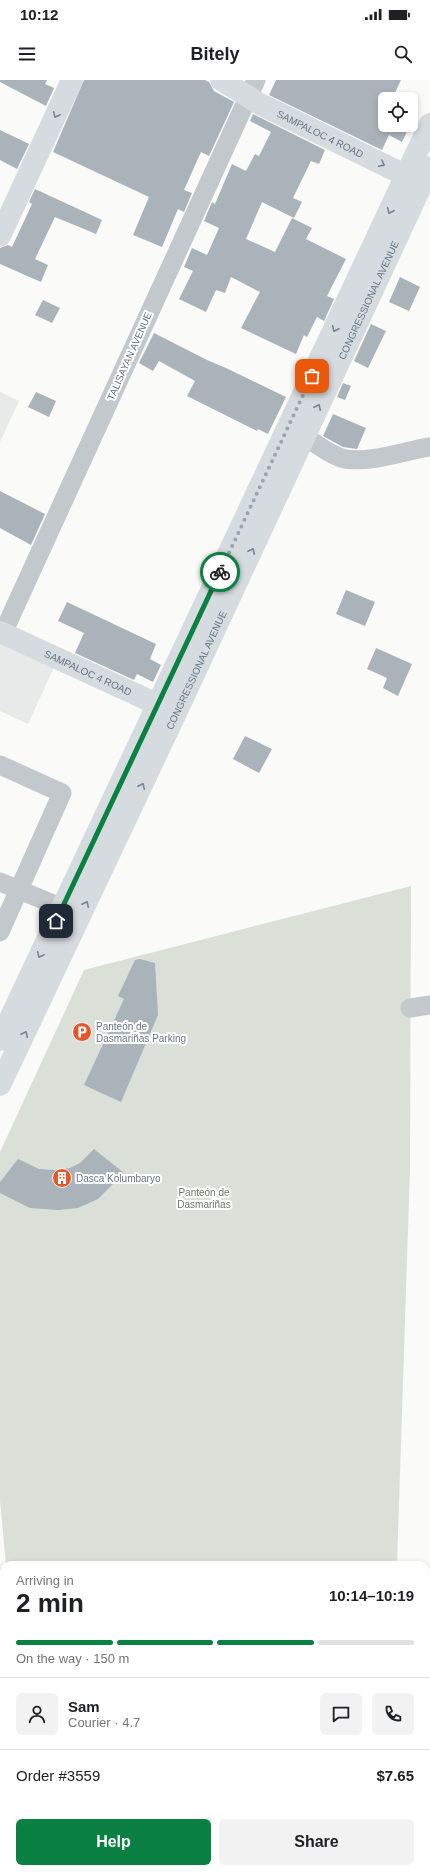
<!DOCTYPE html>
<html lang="en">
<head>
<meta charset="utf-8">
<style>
  :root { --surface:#fff; --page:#f2f2f2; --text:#202124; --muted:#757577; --line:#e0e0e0; --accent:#0b8043 }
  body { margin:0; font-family:Helvetica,sans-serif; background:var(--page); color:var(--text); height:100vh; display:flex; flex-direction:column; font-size:15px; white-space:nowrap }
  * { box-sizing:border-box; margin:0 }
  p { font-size:13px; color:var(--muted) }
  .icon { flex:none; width:22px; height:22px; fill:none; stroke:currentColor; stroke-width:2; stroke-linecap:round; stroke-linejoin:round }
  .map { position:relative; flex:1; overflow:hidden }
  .details { position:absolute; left:0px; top:1481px; width:430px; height:312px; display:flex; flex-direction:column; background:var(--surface); border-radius:12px 12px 0 0; box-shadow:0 2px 6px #0003 }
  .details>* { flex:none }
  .fabs { position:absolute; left:378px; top:12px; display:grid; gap:8px }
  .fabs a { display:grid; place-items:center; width:40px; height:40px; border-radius:6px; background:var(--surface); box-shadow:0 2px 6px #0003; font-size:20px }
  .pin { position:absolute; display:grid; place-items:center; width:34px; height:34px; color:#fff; margin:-17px; border-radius:8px; box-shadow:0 2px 6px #0006 }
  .courier { position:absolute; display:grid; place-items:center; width:40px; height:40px; margin:-20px; border:3px solid #0b8043; border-radius:50%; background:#fff; color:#222; box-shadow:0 1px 5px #0007 }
  .headline em { font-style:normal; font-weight:700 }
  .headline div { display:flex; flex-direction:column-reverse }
  .headline { display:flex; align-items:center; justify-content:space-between; height:68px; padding:0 16px }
  h1 { font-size:26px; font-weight:700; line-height:30px }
  .bar { display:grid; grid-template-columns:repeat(4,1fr); gap:6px 4px; align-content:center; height:48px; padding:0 16px }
  .bar i { height:5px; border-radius:3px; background:var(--line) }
  .bar .on { background:var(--accent) }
  .bar p { grid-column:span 4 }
  .line { display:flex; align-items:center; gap:10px; padding:0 16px; border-top:1px solid var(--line) }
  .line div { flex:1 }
  .round { display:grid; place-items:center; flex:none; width:42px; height:42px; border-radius:6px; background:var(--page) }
  .button { display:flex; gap:8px; margin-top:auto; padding:8px 16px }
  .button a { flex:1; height:46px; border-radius:6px; background:var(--accent); color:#fff; font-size:16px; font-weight:700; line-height:46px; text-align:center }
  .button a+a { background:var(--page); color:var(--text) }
  .status { display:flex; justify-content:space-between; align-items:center; height:28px; padding:0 20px; background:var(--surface); direction:ltr }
  .status svg { height:11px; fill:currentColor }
  header { display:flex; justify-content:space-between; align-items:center; height:52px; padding:0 16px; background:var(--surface); font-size:18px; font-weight:700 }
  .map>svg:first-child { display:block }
</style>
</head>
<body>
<div class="status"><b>10:12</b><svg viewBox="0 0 49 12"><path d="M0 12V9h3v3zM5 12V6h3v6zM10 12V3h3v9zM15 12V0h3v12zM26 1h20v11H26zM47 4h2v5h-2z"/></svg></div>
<header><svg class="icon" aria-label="menu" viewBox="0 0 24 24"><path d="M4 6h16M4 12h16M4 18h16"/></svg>Bitely<svg class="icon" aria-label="search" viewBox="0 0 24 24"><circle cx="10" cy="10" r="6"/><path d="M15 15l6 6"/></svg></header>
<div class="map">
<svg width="430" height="1793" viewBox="0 0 430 1793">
  <rect width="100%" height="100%" fill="#fafaf8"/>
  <!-- built -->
  <g fill="#e8e9e9">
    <path d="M0,312L19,321L0,362Z"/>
    <path d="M0,560L55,585L28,644L0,631Z"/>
  </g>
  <!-- green -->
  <path fill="#dadfd7" d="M411,806L410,1088L397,1485H6L0,1420V1072L84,890Z"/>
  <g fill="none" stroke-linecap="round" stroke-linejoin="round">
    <!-- river -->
    <g stroke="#bbc7cb" stroke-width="30">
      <path d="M426,1662L430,1663"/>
      <path d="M0,1698L4,1696"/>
    </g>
  </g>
  <!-- building -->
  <g fill="#aab3b9">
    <path d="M0,0H47L45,4L54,8L46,26L0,2Z"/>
    <path d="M84,0H205L209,2L214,11L234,22L209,76L201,72L184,110L192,113L184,132L178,129L162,167L133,155L149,117L53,72Z"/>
    <path d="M276,0H401L392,19H385V45H410L402,62L389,55L382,70L269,15Z"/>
    <path d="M253,34L325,70L319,84L311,81L293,118L302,122L294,138L262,122L246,159L275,172L292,138L312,148L306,159L346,179L327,216L334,219L324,241L317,237L307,257L304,255L296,274L241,248L260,212L231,197L225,213L216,210L206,232L179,219L193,191L184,187L192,168L207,175L219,148L204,141L212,122L215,124L232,84L246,91L255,74L259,76L271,52L250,41Z"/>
    <path d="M0,50L29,64L17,89L0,80Z"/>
    <path d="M35,109L102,140L96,154L55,137L35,179L48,185L41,202L0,184V168L8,165L12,167L32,124L29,122Z"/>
    <path d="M400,197L420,207L409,231L389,222Z"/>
    <path d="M43,220L60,228L52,243L35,235Z"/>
    <path d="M371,244L386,251L368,288L354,281Z"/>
    <path d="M154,253L207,280L226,288L286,317L268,354L258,349L257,351L187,316L195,301L159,281L153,291L139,283Z"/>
    <path d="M343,303L351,306L345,320L337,317Z"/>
    <path d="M36,312L56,321L49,337L28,327Z"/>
    <path d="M333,334L366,348L357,369L343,367L323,356Z"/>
    <path d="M0,411L45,434L31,465L0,448Z"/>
    <path d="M346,510L375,522L365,546L336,534Z"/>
    <path d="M67,522L156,564L150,579L161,585L153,602L137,594L134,600L75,573L84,553L58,541Z"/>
    <path d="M376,568L412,584L398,616L383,608L387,598L367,589Z"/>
    <path d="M245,656L272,669L259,693L233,679Z"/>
    <path d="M140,879L155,883L158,935L121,1022L84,1005L124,919L118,916L135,880Z"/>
    <path d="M94,1069L124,1093L98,1119L78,1128L58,1130L30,1128L0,1113V1102L18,1079L39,1089L55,1090L70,1088L80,1083Z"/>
  </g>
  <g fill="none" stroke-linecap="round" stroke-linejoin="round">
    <!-- street -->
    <g stroke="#c3c8cc" stroke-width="19">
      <path d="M305,357C317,364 331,376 345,379C373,383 403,371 430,367"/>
      <path d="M3,553L256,0"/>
      <path d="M0,685L62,713L0,852"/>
      <path d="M0,802L63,828"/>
      <path d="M410,928L430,925"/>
      <path d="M353,1789V1793"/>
      <path d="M424,1789L430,1790"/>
      <path d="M145,1793L161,1789"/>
      <path d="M233,1793V1789"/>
      <path d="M295,1793V1789"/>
    </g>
    <!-- secondary -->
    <g stroke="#d6dbdf" stroke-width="22">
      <path id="s1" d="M221,0L260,24L419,102"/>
      <path d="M0,156L72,0"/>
      <path id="s2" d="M0,552L172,631"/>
      <path d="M0,960L430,44"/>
      <path id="s3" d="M0,1005L176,633L430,87"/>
    </g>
  </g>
  <!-- one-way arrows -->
  <defs><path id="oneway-chevron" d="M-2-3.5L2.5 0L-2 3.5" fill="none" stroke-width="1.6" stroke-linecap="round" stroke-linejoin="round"/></defs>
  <g stroke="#768591">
    <use href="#oneway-chevron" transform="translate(56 35) rotate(115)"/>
    <use href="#oneway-chevron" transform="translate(382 84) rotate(26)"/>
    <use href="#oneway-chevron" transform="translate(390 131) rotate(115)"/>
    <use href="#oneway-chevron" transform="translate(335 249) rotate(115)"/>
    <use href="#oneway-chevron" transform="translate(318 327) rotate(-65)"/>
    <use href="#oneway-chevron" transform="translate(252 471) rotate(-65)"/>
    <use href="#oneway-chevron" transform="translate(142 706) rotate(-65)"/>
    <use href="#oneway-chevron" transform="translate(86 824) rotate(-65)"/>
    <use href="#oneway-chevron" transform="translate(40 875) rotate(115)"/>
    <use href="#oneway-chevron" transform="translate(25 954) rotate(-65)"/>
  </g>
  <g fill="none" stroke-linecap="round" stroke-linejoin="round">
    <!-- done -->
    <path stroke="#99a4ac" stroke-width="4" stroke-dasharray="0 7.2" d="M220,492L312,296"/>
    <!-- route -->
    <path stroke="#0b8043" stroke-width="5" d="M56,841L220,492"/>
  </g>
  <!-- icons -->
  <defs>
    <symbol id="parking-disc" viewBox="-11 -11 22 22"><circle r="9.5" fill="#e4572e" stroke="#fff"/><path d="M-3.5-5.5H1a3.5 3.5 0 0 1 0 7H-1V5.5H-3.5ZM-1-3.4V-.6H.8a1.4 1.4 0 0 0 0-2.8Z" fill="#fff"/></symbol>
    <symbol id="building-disc" viewBox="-11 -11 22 22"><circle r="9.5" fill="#e4572e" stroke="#fff"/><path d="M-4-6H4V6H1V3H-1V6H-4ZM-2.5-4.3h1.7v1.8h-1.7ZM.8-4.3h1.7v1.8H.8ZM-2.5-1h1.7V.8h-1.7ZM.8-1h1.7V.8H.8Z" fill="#fff"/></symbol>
  </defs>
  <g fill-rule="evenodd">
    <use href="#parking-disc" x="71" y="941" width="22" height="22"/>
    <use href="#building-disc" x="51" y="1087" width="22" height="22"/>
  </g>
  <g text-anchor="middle" stroke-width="4" stroke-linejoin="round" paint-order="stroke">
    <!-- street labels -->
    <g font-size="10" fill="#657683" stroke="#fff">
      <text dy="4" stroke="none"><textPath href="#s1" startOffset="113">SAMPALOC 4 ROAD</textPath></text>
      <text dy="4" stroke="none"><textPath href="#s3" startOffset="867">CONGRESSIONAL AVENUE</textPath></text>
      <text transform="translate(129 276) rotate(-66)" y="4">TALISAYAN AVENUE</text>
      <text dy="4" stroke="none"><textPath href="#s3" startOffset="459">CONGRESSIONAL AVENUE</textPath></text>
      <text dy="4" stroke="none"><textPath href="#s2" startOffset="97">SAMPALOC 4 ROAD</textPath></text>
    </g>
    <!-- poi labels -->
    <g font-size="10" fill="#657683" stroke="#fff" text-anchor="start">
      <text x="96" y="950">Panteón de<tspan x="96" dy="12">Dasmariñas Parking</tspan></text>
      <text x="76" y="1102">Dasca Kolumbaryo</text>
    </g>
    <!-- park labels -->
    <g font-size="10" fill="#687a64" stroke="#fff">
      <text x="204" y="1116">Panteón de<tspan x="204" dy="12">Dasmariñas</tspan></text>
    </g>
  </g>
</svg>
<div class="fabs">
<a><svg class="icon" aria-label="locate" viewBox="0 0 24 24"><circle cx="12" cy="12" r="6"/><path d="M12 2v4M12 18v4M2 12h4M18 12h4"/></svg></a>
</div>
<div class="pin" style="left:312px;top:296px;background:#ea580c"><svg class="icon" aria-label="bag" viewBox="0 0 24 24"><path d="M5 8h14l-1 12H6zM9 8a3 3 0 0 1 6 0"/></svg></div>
<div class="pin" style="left:56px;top:841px;background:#1f2937"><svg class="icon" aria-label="home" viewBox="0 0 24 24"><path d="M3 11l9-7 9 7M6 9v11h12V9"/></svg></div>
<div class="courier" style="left:220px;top:492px"><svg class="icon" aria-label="bike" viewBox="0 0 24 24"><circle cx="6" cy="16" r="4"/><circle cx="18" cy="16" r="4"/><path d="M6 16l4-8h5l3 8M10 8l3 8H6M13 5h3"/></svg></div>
<section class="details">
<div class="headline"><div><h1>2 min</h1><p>Arriving in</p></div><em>10:14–10:19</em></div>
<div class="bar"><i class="on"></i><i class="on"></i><i class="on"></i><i></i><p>On the way · 150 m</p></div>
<div class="line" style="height:72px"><a class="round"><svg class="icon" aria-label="person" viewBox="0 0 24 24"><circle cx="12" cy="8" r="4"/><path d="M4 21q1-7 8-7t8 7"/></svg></a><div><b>Sam</b><p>Courier · 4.7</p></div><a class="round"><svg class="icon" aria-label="chat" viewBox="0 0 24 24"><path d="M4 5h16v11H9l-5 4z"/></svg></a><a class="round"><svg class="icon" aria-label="phone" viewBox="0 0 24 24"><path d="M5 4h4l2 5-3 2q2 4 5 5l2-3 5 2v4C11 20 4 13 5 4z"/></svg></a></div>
<div class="line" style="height:52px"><div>Order #3559</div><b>$7.65</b></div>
<div class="button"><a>Help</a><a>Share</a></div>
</section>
</div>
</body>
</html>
